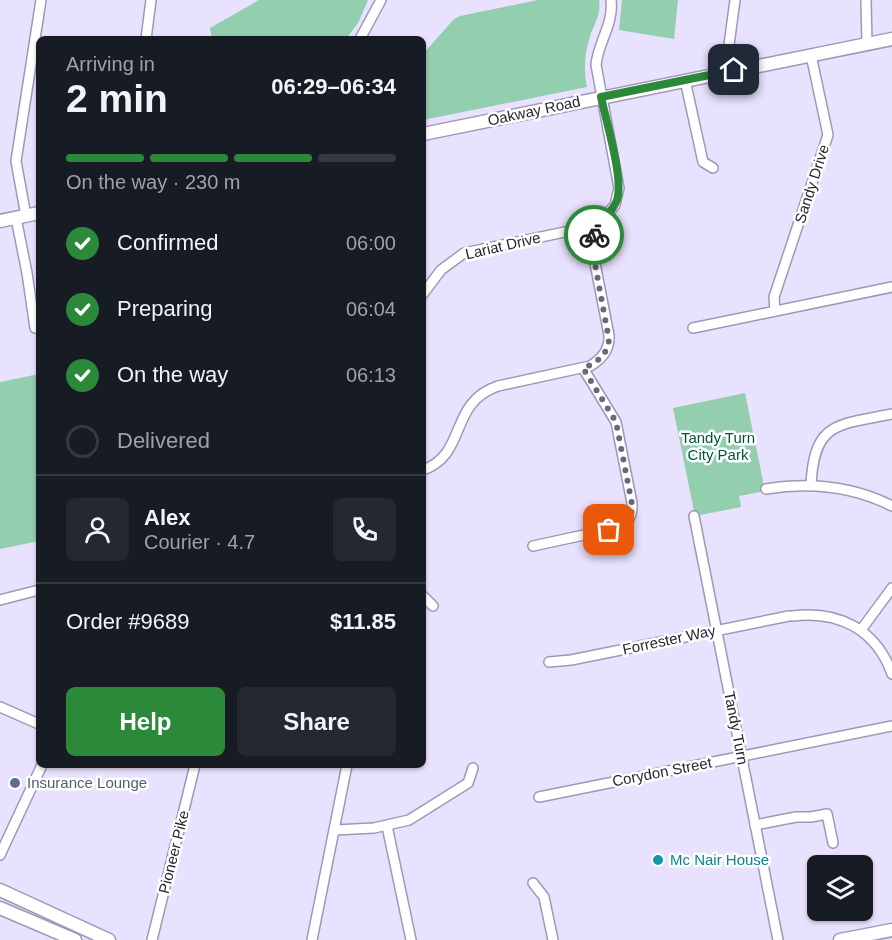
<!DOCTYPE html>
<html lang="en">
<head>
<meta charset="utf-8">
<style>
  :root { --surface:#171b24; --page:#242831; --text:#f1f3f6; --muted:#9ea1a6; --line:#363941; --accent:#2d893a }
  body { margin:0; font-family:Arial,sans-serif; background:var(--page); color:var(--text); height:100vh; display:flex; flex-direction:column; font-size:22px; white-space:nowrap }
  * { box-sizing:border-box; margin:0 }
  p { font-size:20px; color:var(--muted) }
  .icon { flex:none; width:33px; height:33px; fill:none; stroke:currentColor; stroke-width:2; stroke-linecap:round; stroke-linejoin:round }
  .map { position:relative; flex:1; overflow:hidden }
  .side { position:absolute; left:36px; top:36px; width:390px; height:732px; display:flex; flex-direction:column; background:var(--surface); border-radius:9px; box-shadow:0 2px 4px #0004 }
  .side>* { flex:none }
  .buttons { position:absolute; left:807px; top:855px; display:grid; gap:12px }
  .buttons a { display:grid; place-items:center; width:66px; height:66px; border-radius:9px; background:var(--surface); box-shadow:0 2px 4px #0004; font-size:30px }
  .pin { position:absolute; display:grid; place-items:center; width:51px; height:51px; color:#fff; margin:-26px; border-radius:12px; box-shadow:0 3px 9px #0006 }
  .courier { position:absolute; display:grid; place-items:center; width:60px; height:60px; margin:-30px; border:4px solid #2d893a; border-radius:50%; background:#fff; color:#222; box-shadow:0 2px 8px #0007 }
  .head em { font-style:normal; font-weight:700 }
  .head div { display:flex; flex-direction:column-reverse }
  .head { display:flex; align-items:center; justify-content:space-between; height:102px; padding:0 30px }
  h1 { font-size:39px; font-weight:700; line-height:45px }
  .bar { display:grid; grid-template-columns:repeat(4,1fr); gap:9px 6px; align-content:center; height:72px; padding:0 30px }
  .bar i { height:8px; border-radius:4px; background:var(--line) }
  .bar .current { background:var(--accent) }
  .bar p { grid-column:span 4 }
  .line { display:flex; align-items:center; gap:15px; padding:0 30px; border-top:2px solid var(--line) }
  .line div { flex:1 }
  .round { display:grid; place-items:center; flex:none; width:63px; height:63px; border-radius:9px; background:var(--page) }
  ol { padding:0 30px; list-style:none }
  li { display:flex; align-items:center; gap:18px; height:66px }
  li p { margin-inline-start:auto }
  li .icon { padding:6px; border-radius:50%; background:var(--accent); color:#fff; stroke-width:4 }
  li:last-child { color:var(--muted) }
  li i { width:33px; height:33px; border:3px solid var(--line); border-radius:50% }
  .action { display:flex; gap:12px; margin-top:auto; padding:12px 30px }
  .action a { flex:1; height:69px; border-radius:9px; background:var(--accent); color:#fff; font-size:24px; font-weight:700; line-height:69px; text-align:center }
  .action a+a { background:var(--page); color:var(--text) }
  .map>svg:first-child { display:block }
</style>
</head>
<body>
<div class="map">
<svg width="892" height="940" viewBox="0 0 892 940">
  <rect width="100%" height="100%" fill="#e9e2fe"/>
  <!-- green -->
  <g fill="#93ceae">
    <path d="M259,0H368L358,23L346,39H212L210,28Z"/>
    <path d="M538,0H599C601,13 596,21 591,33C585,51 583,68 587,87L423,120V54L454,19L460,16Z"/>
    <path d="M622,0H678L674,39L619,30Z"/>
    <path d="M39,374V541L0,549V382Z"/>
    <path d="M745,393L765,491L739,496L741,507L695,516L673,408Z"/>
  </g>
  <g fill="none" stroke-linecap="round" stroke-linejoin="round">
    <defs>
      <g id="minor">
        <path d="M866,0L867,44"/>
        <path d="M146,39L151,0"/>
        <path d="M360,39L381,0"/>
        <path d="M734,71L729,45L735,0"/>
        <path d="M685,80L703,162L713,168"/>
        <path d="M26,216L16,161L41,0"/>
        <path d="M16,218L27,273L35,328"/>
        <path d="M423,294L441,270L464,253L598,225"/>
        <path d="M775,311L774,297L828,135L811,55"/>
        <path d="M693,328L892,287"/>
        <path d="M423,470C468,454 448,403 498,386L590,366C602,359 610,349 609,335L593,253V242L598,225L615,205L619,188L596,65C598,42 614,24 611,0"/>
        <path d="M811,485C814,421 838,425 892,414"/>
        <path d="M766,489C810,482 852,486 892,506"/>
        <path d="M694,516L778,940"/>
        <path d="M533,546L616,528C628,524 633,516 632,503L616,422L583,368"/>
        <path d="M423,596L433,606"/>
        <path d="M0,600L39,590"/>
        <path d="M792,616C838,610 876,629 892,674"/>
        <path d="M861,630L892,588"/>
        <path d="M549,662L571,660L789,616"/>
        <path d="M0,707L39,724"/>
        <path d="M539,797L892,726"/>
        <path d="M755,825L796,817H811L827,814L833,843"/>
        <path d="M387,826L411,940"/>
        <path d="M335,830L374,828L409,820L468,783L473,768"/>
        <path d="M0,855L42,765"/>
        <path d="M533,883L544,897L553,940"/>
        <path d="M152,940L195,765"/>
        <path d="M312,940L347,765"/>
      </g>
      <g id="major">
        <path d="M423,134L892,39"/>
        <path d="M0,221L39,213"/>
        <path d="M0,890L109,940"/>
        <path d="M0,908L75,940"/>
        <path d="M840,940L892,930"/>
      </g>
    </defs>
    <!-- minor casing -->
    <use href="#minor" stroke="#a097b7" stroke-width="12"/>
    <!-- major casing -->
    <use href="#major" stroke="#a097b7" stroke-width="15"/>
    <!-- minor -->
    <use href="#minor" stroke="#fff" stroke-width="9"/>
    <!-- major -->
    <use href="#major" stroke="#fff" stroke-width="12"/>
  </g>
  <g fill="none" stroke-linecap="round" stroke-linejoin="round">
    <!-- done -->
    <path stroke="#6c6779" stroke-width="6" stroke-dasharray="0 10.8" d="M594,235L593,253L609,340C607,355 597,363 583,368L616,422L633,509L626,523L609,530"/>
    <!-- route -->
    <path stroke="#2d893a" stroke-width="8" d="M594,235C598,221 612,214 617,200C624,179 606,121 601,97L734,70"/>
  </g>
  <!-- markers -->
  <circle fill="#5c6f8a" stroke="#fff" stroke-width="2" cx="15" cy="783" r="6"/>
  <circle fill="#0f9aa8" stroke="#fff" stroke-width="2" cx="658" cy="860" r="6"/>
  <g text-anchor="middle" stroke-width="5" stroke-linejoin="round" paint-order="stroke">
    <!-- street labels -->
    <g font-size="15" fill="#292532" stroke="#fff">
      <text transform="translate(534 111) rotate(-12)" y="5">Oakway Road</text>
      <text transform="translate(812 184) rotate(-72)" y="5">Sandy Drive</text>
      <text transform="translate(503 246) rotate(-13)" y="5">Lariat Drive</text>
      <text transform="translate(669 640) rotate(-12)" y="5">Forrester Way</text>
      <text transform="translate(736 728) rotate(79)" y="5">Tandy Turn</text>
      <text transform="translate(662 772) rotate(-11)" y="5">Corydon Street</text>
      <text transform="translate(174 852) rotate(-76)" y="5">Pioneer Pike</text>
    </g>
    <!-- park labels -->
    <g font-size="15" fill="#005536" stroke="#fff">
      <text x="718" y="443">Tandy Turn<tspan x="718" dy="17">City Park</tspan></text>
    </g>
    <!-- service labels -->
    <g font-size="15" fill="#4e5e75" stroke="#fff" text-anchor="start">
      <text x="27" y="788">Insurance Lounge</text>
    </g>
    <!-- culture labels -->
    <g font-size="15" fill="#0d838f" stroke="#fff" text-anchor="start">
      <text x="670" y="865">Mc Nair House</text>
    </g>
  </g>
</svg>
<div class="buttons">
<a><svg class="icon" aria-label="layers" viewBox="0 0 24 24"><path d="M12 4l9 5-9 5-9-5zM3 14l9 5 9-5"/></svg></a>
</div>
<div class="pin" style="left:609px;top:530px;background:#ea580c"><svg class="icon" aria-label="bag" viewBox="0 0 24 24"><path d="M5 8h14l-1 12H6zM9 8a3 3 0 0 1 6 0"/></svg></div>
<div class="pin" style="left:734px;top:70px;background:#1f2937"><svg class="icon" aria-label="home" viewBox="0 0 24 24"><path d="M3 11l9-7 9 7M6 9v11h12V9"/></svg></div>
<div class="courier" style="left:594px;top:235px"><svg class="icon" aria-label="bike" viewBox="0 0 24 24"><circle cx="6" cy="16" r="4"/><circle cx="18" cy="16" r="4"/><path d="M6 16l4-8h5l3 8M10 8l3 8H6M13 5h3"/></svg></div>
<section class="side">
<div class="head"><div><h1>2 min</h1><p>Arriving in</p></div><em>06:29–06:34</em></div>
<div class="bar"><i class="current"></i><i class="current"></i><i class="current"></i><i></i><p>On the way · 230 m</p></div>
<ol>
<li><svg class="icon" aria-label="check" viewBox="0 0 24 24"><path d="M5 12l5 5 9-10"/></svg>Confirmed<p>06:00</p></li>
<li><svg class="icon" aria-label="check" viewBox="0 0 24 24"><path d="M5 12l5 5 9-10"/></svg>Preparing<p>06:04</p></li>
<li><svg class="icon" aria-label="check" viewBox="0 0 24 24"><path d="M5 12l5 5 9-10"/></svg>On the way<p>06:13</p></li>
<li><i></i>Delivered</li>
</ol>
<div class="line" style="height:108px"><a class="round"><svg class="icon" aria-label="person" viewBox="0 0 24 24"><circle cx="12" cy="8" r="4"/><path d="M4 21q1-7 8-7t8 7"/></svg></a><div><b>Alex</b><p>Courier · 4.7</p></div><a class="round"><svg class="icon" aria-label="phone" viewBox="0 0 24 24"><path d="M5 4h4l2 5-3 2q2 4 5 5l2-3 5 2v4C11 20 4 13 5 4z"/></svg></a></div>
<div class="line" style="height:78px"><div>Order #9689</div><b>$11.85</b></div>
<div class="action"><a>Help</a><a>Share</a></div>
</section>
</div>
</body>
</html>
